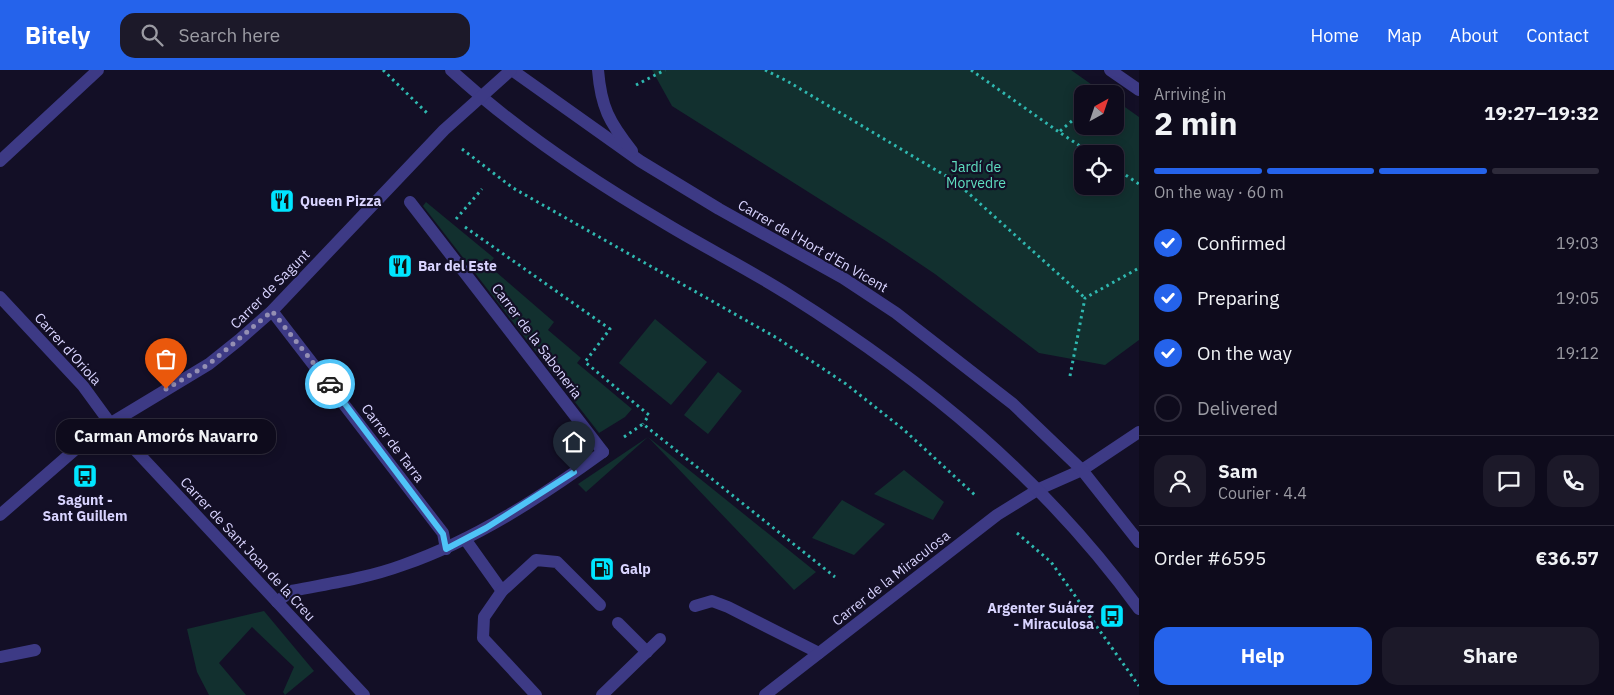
<!DOCTYPE html>
<html lang="en">
<head>
<meta charset="utf-8">
<style>
  :root { --surface:#0e0b1c; --page:#1c1929; --text:#f1f3f6; --muted:#9b9ba3; --line:#2e2b3b; --accent:#2563eb }
  body { margin:0; font-family:"IBM Plex Sans",sans-serif; background:var(--page); color:var(--text); height:100vh; display:flex; flex-direction:column; font-size:19px; white-space:nowrap }
  * { box-sizing:border-box; margin:0 }
  p { font-size:16px; color:var(--muted) }
  .icon { flex:none; width:28px; height:28px; fill:none; stroke:currentColor; stroke-width:2; stroke-linecap:round; stroke-linejoin:round }
  .map { position:relative; flex:1; overflow:hidden }
  .details { display:flex; flex-direction:column; background:var(--surface); width:475px }
  .details>* { flex:none }
  .needle { width:32px; rotate:40deg }
  .buttons { position:absolute; left:1074px; top:15px; display:grid; gap:10px }
  .buttons a { display:grid; place-items:center; width:50px; height:50px; border-radius:10px; background:var(--surface); box-shadow:0 2px 12px #0003,0 0 0 1px var(--line); font-size:25px }
  .pin { position:absolute; display:grid; place-items:center; width:42px; height:42px; color:#fff; margin:-51px -21px; border-radius:50% 50% 50% 0; rotate:-45deg; box-shadow:0 0 5px #0007 }
  .pin .icon { rotate:45deg }
  .courier { position:absolute; display:grid; place-items:center; width:50px; height:50px; margin:-25px; border:4px solid #4fc3f7; border-radius:50%; background:#fff; color:#222; box-shadow:0 1px 6px #0007 }
  .bubble { position:absolute; height:35px; border-radius:15px; background:var(--surface); box-shadow:0 2px 12px #0003,0 0 0 1px var(--line); font-size:16px; font-weight:700; line-height:35px; text-align:center }
  .summary em { font-style:normal; font-weight:700 }
  .summary div { display:flex; flex-direction:column-reverse }
  .summary { display:flex; align-items:center; justify-content:space-between; height:85px; padding:0 15px }
  h1 { font-size:32px; font-weight:700; line-height:38px }
  .bar { display:grid; grid-template-columns:repeat(4,1fr); gap:8px 5px; align-content:center; height:60px; padding:0 15px }
  .bar i { height:6px; border-radius:4px; background:var(--line) }
  .bar .active { background:var(--accent) }
  .bar p { grid-column:span 4 }
  .line { display:flex; align-items:center; gap:12px; padding:0 15px; border-top:1px solid var(--line) }
  .line div { flex:1 }
  .round { display:grid; place-items:center; flex:none; width:52px; height:52px; border-radius:15px; background:var(--page) }
  ol { padding:0 15px; list-style:none }
  li { display:flex; align-items:center; gap:15px; height:55px }
  li p { margin-inline-start:auto }
  li .icon { padding:5px; border-radius:50%; background:var(--accent); color:#fff; stroke-width:4 }
  li:last-child { color:var(--muted) }
  li i { width:28px; height:28px; border:2px solid var(--line); border-radius:50% }
  .primary-button { display:flex; gap:10px; margin-top:auto; padding:10px 15px }
  .primary-button a { flex:1; height:58px; border-radius:15px; background:var(--accent); color:#fff; font-size:20px; font-weight:700; line-height:58px; text-align:center }
  .primary-button a+a { background:var(--page); color:var(--text) }
  header { display:flex; align-items:center; gap:30px; box-sizing:border-box; height:70px; padding:0 25px; background:var(--accent); color:#fff }
  header strong { font-size:24px }
  nav { display:flex; gap:28px; margin-inline-start:auto; font-size:18px }
  .search { width:350px; height:45px; background:var(--page); display:flex; align-items:center; gap:12px; box-sizing:border-box; padding:0 18px; border-radius:15px; color:var(--muted); font-size:19px }
  main { display:flex; flex:1; min-height:0 }
  .map>svg:first-child { display:block }
</style>
</head>
<body>
<header>
<strong>Bitely</strong>
<div class="search"><svg class="icon" aria-label="search" viewBox="0 0 24 24"><circle cx="10" cy="10" r="6"/><path d="M15 15l6 6"/></svg>Search here</div>
<nav><a>Home</a><a>Map</a><a>About</a><a>Contact</a></nav>
</header>
<main>
<div class="map">
<svg width="1139" height="625" viewBox="0 0 1139 625">
  <rect width="100%" height="100%" fill="#130f26"/>
  <!-- green -->
  <g fill="#12302f" fill-rule="evenodd">
    <path d="M652,0H1071L1105,24H1082V56H1115V30L1139,47V270L1105,295L1039,283L935,204L886,171L672,36ZM1082,84H1115V116H1082Z"/>
    <path d="M426,132L494,188L488,195L554,252L548,260L581,288L577,293L632,339L625,347L599,363L423,136Z"/>
    <path d="M655,249L707,292L671,335L619,293Z"/>
    <path d="M718,302L742,321L708,364L684,345Z"/>
    <path d="M648,367L586,422L578,414L648,367L816,502L794,520Z"/>
    <path d="M904,400L944,432L933,450L874,424Z"/>
    <path d="M842,430L885,454L854,485L812,468Z"/>
    <path d="M264,541L314,601L285,625L283,622L294,597L252,557L219,593L246,625H209L197,602L187,559Z"/>
  </g>
  <g fill="none" stroke-linecap="round" stroke-linejoin="round">
    <!-- path -->
    <g stroke="#2fb8b0" stroke-width="3" stroke-dasharray="2.5 4" stroke-linecap="butt">
      <path d="M383,0L427,43"/>
      <path d="M765,0L787,11L956,112L1085,228"/>
      <path d="M971,0L1059,62"/>
      <path d="M636,15L665,0"/>
      <path d="M1082,45L1080,44L1059,62L1092,84"/>
      <path d="M462,79L513,118L777,268L846,314L903,359L977,427"/>
      <path d="M1115,98L1139,114"/>
      <path d="M456,149L482,119"/>
      <path d="M465,157L610,259L585,292L649,345L643,354"/>
      <path d="M1070,306L1085,228L1139,198"/>
      <path d="M624,367L643,354L835,507"/>
      <path d="M1017,463L1051,492L1139,616"/>
    </g>
    <!-- service -->
    <g stroke="#3d3a85" stroke-width="12">
      <path d="M465,469L502,521"/>
      <path d="M695,536L712,531L728,537L819,583"/>
      <path d="M618,553L647,582"/>
      <path d="M536,625L483,568L484,547L502,521L536,490L557,492L600,535"/>
      <path d="M602,625L660,569"/>
    </g>
    <!-- pedestrian -->
    <g stroke="#3d3a85" stroke-width="12">
      <path d="M1110,0L1139,20"/>
      <path d="M0,91L98,0"/>
      <path d="M410,132L603,382"/>
      <path d="M0,587L35,580"/>
    </g>
    <!-- minor -->
    <g stroke="#3d3a85" stroke-width="12">
      <path d="M0,227L83,316L110,353L364,625"/>
      <path d="M272,241L443,463L446,479"/>
      <path d="M277,532L291,521C328,514 368,508 403,495C475,470 541,427 603,382"/>
      <path d="M765,625L997,445L1039,419L1082,400L1139,362"/>
    </g>
    <!-- tertiary -->
    <g stroke="#3d3a85" stroke-width="12">
      <path d="M451,0C515,59 588,108 663,152C704,177 748,199 789,225C924,310 1045,409 1139,539"/>
      <path d="M512,0L640,91L719,139L843,208L896,243L1013,334L1082,400L1139,472"/>
      <path d="M598,0C601,37 609,52 632,81"/>
      <path d="M0,445L93,364L209,294L239,270L272,241L444,60L511,0"/>
    </g>
  </g>
  <g fill="none" stroke-linecap="round" stroke-linejoin="round">
    <!-- done -->
    <path stroke="#948fb3" stroke-width="5" stroke-dasharray="0 9" d="M166,319L209,294L272,241L330,314"/>
    <!-- route -->
    <path stroke="#4fc3f7" stroke-width="6" d="M330,314L443,464L446,479L486,458L574,402"/>
  </g>
  <!-- icons -->
  <defs>
    <symbol id="restaurant-square" viewBox="-11 -11 22 22"><rect x="-9" y="-9" width="18" height="18" rx="4" fill="#00e5ff" stroke="#130f26"/><path d="M-5-6h1v4h1v-4h1v4h1v-4h1v5L-1.5 .5V6h-2V.5L-5-1ZM5-6V6H3V1.5H1.5Q1.5-4 5-6Z" fill="#111"/></symbol>
    <symbol id="bus-square" viewBox="-11 -11 22 22"><rect x="-9" y="-9" width="18" height="18" rx="4" fill="#00e5ff" stroke="#130f26"/><path d="M-5-6H5V4H4V6H2V4H-2V6H-4V4H-5ZM-3.5-4V0h7V-4ZM-3.5 1.2v1.5H-2V1.2ZM2 1.2v1.5H3.5V1.2Z" fill="#111"/></symbol>
    <symbol id="fuel-square" viewBox="-11 -11 22 22"><rect x="-9" y="-9" width="18" height="18" rx="4" fill="#00e5ff" stroke="#130f26"/><path d="M-5.5-6h7V0h2V4h1.3V-2.5L3-4.5l.8-.8L6-3V5H2.5V1h-1V6h-7ZM-4.2-4.7v3.2H.2V-4.7Z" fill="#111"/></symbol>
  </defs>
  <g fill-rule="evenodd">
    <use href="#restaurant-square" x="268" y="117" width="28" height="28"/>
    <use href="#restaurant-square" x="386" y="182" width="28" height="28"/>
    <use href="#bus-square" x="71" y="392" width="28" height="28"/>
    <use href="#fuel-square" x="588" y="485" width="28" height="28"/>
    <use href="#bus-square" x="1098" y="532" width="28" height="28"/>
  </g>
  <g text-anchor="middle" stroke-width="4.5" stroke-linejoin="round" paint-order="stroke">
    <!-- park labels -->
    <g font-size="14" fill="#5fe0c0" stroke="#130f26">
      <text x="976" y="102">Jardí de<tspan x="976" dy="16">Morvedre</tspan></text>
    </g>
    <!-- poi labels -->
    <g font-size="14" font-weight="bold" fill="#d9d4ff" stroke="#130f26" text-anchor="start">
      <text x="300" y="136">Queen Pizza</text>
      <text x="418" y="201">Bar del Este</text>
      <text x="85" y="435" text-anchor="middle">Sagunt -<tspan x="85" dy="16">Sant Guillem</tspan></text>
      <text x="620" y="504">Galp</text>
      <text x="1094" y="543" text-anchor="end">Argenter Suárez<tspan x="1094" dy="16">- Miraculosa</tspan></text>
    </g>
    <!-- street labels -->
    <g font-size="14" fill="#d9d4ff" stroke="#130f26">
      <text transform="translate(813 176) rotate(30)" y="5">Carrer de l'Hort d'En Vicent</text>
      <text transform="translate(270 219) rotate(-45)" y="5">Carrer de Sagunt</text>
      <text transform="translate(537 271) rotate(53)" y="5">Carrer de la Saboneria</text>
      <text transform="translate(68 279) rotate(48)" y="5">Carrer d'Oriola</text>
      <text transform="translate(393 373) rotate(53)" y="5">Carrer de Tarra</text>
      <text transform="translate(248 479) rotate(47)" y="5">Carrer de Sant Joan de la Creu</text>
      <text transform="translate(891 508) rotate(-38)" y="5">Carrer de la Miraculosa</text>
    </g>
  </g>
</svg>
<div class="buttons">
<a><svg class="needle" viewBox="-14 -14 28 28"><path d="M0-13l5 13h-10z" fill="#e53935"/><path d="M0 13l5-13h-10z" fill="#9b9ba3"/></svg></a>
<a><svg class="icon" aria-label="locate" viewBox="0 0 24 24"><circle cx="12" cy="12" r="6"/><path d="M12 2v4M12 18v4M2 12h4M18 12h4"/></svg></a>
</div>
<div class="pin" style="left:166px;top:319px;background:#ea580c"><svg class="icon" aria-label="bag" viewBox="0 0 24 24"><path d="M5 8h14l-1 12H6zM9 8a3 3 0 0 1 6 0"/></svg></div>
<div class="pin" style="left:574px;top:402px;background:#1f2937"><svg class="icon" aria-label="home" viewBox="0 0 24 24"><path d="M3 11l9-7 9 7M6 9v11h12V9"/></svg></div>
<div class="courier" style="left:330px;top:314px"><svg class="icon" aria-label="car" viewBox="0 0 24 24"><path d="M5 17H2v-5l4-1 3-4h7l3 4 3 1v5h-3M9 17h6M6 11h13"/><circle cx="7" cy="17" r="2"/><circle cx="17" cy="17" r="2"/></svg></div>
<div class="bubble" style="left:56px;top:349px;width:220px">Carman Amorós Navarro</div>
</div>
<section class="details">
<div class="summary"><div><h1>2 min</h1><p>Arriving in</p></div><em>19:27–19:32</em></div>
<div class="bar"><i class="active"></i><i class="active"></i><i class="active"></i><i></i><p>On the way · 60 m</p></div>
<ol>
<li><svg class="icon" aria-label="check" viewBox="0 0 24 24"><path d="M5 12l5 5 9-10"/></svg>Confirmed<p>19:03</p></li>
<li><svg class="icon" aria-label="check" viewBox="0 0 24 24"><path d="M5 12l5 5 9-10"/></svg>Preparing<p>19:05</p></li>
<li><svg class="icon" aria-label="check" viewBox="0 0 24 24"><path d="M5 12l5 5 9-10"/></svg>On the way<p>19:12</p></li>
<li><i></i>Delivered</li>
</ol>
<div class="line" style="height:90px"><a class="round"><svg class="icon" aria-label="person" viewBox="0 0 24 24"><circle cx="12" cy="8" r="4"/><path d="M4 21q1-7 8-7t8 7"/></svg></a><div><b>Sam</b><p>Courier · 4.4</p></div><a class="round"><svg class="icon" aria-label="chat" viewBox="0 0 24 24"><path d="M4 5h16v11H9l-5 4z"/></svg></a><a class="round"><svg class="icon" aria-label="phone" viewBox="0 0 24 24"><path d="M5 4h4l2 5-3 2q2 4 5 5l2-3 5 2v4C11 20 4 13 5 4z"/></svg></a></div>
<div class="line" style="height:65px"><div>Order #6595</div><b>€36.57</b></div>
<div class="primary-button"><a>Help</a><a>Share</a></div>
</section>
</main>
</body>
</html>
